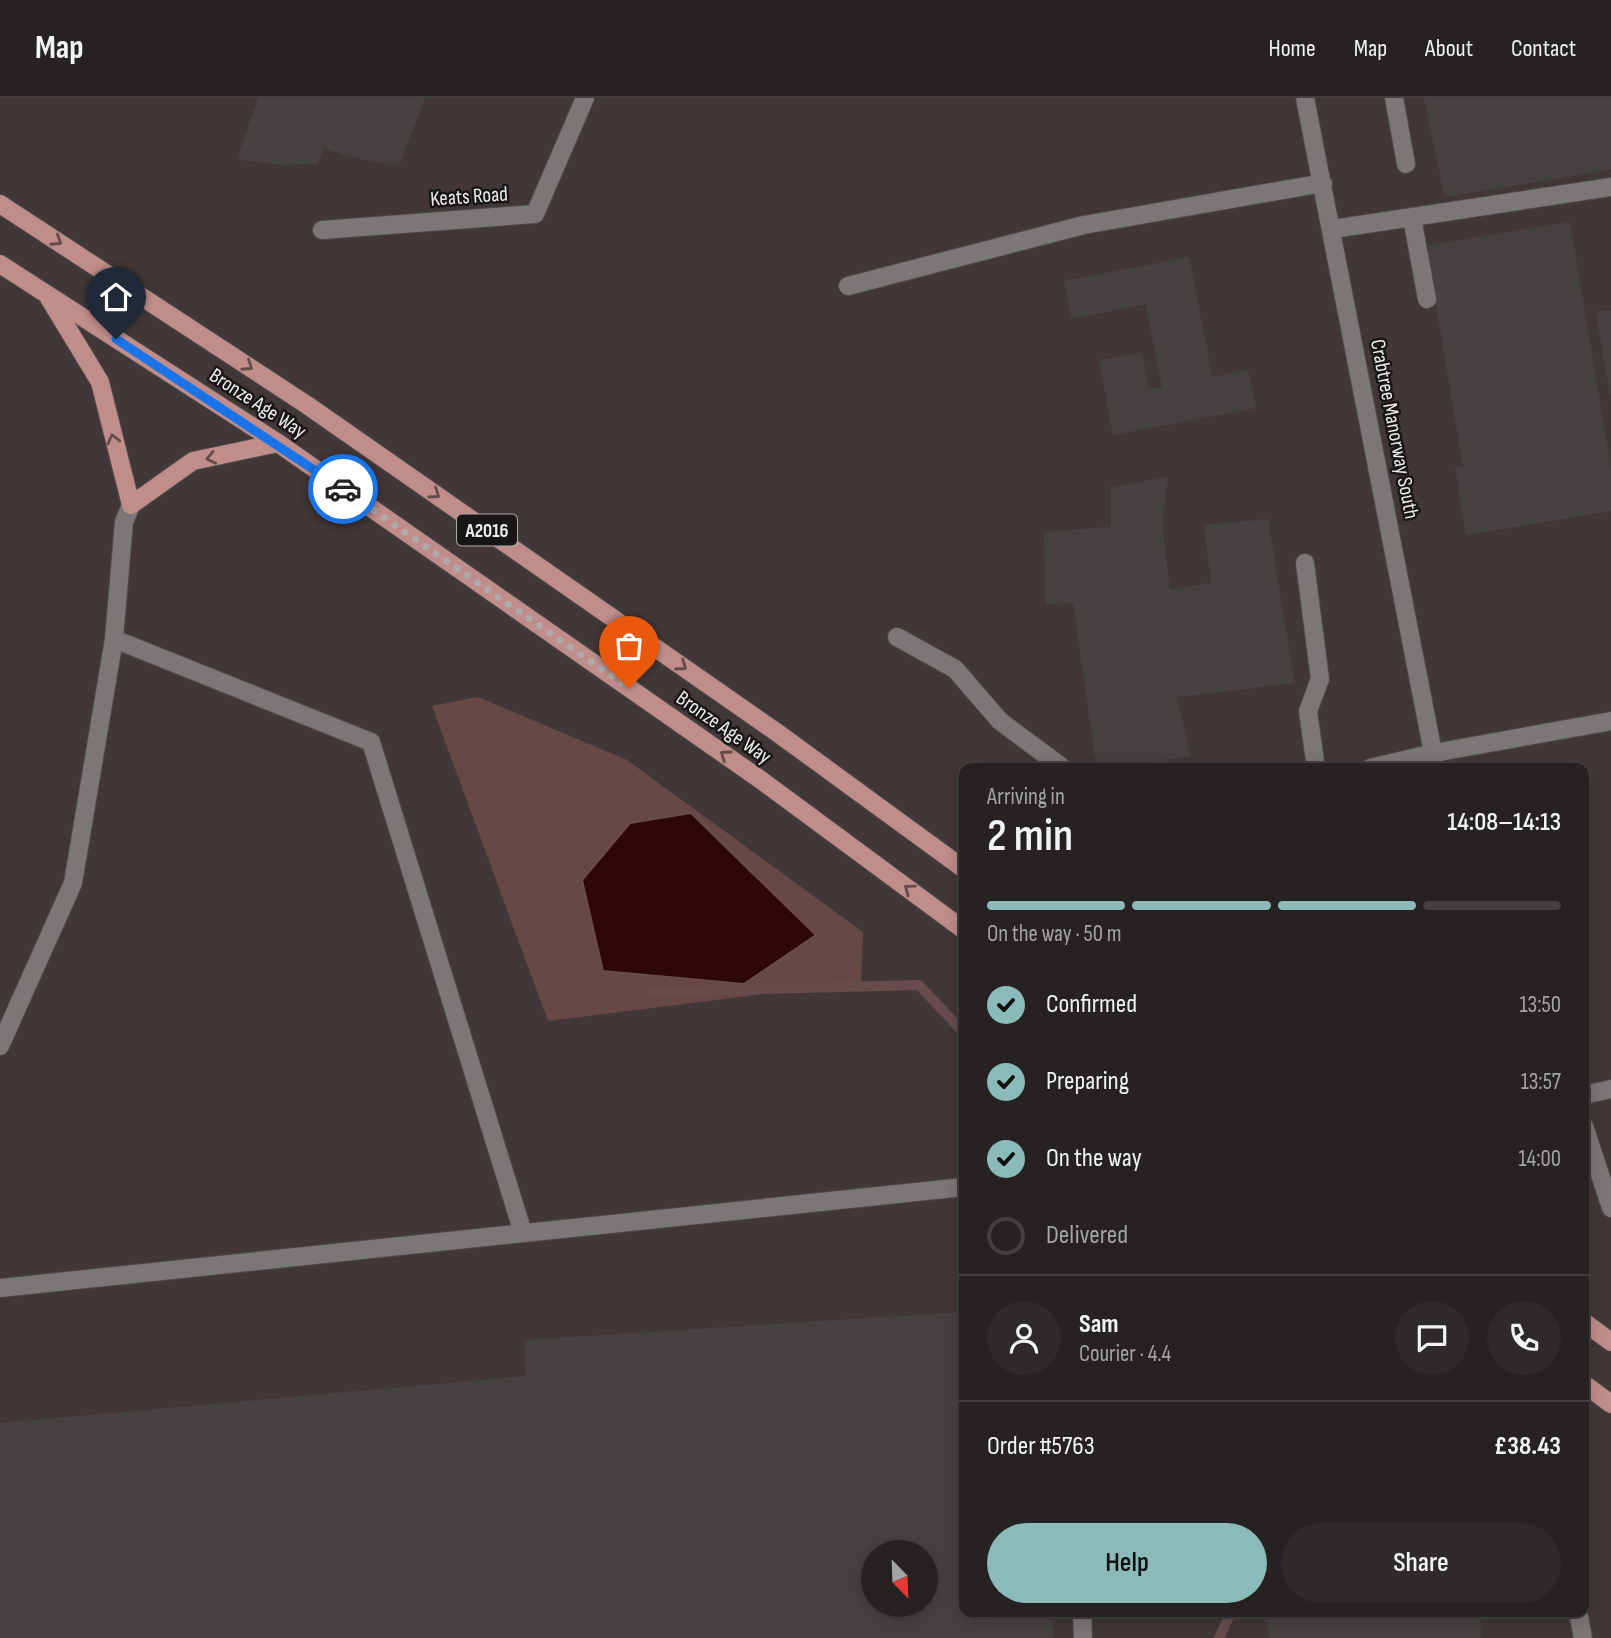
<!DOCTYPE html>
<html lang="en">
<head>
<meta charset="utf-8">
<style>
  :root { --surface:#262222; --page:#2e2a2a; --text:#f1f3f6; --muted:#a4a4a5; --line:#423f40; --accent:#8bbbb9 }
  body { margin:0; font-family:"Sofia Sans Condensed",sans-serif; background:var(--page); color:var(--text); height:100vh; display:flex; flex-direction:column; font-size:26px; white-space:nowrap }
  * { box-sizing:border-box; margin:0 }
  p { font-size:23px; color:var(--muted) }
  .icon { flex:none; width:38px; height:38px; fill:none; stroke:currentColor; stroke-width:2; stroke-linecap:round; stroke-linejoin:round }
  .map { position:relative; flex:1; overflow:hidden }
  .sheet { position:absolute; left:959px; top:665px; width:630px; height:854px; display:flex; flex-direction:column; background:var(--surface); border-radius:14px; box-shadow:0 4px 18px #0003,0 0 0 2px var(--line) }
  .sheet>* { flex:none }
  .needle { width:46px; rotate:157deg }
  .fabs { position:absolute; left:861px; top:1442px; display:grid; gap:14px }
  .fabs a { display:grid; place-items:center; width:77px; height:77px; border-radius:50%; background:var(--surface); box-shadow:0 4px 18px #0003,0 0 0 2px var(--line); font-size:35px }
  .pin { position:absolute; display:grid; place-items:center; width:60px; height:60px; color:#fff; margin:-72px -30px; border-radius:50% 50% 50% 0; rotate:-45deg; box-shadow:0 0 7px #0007 }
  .pin .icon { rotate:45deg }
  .courier { position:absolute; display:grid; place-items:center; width:70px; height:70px; margin:-35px; border:5px solid #1a73e8; border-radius:50%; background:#fff; color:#222; box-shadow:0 2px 9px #0007 }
  .headline em { font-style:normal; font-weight:600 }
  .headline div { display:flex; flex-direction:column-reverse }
  .headline { display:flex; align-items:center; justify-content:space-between; height:119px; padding:0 28px }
  h1 { font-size:46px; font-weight:600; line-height:52px }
  .bar { display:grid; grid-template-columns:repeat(4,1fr); gap:10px 7px; align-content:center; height:84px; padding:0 28px }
  .bar i { height:9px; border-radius:5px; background:var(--line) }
  .bar .selected { background:var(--accent) }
  .bar p { grid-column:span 4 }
  .line { display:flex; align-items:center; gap:18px; padding:0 28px; border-top:2px solid var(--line) }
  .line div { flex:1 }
  .round { display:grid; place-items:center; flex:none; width:74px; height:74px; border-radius:37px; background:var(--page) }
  ol { padding:0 28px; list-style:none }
  li { display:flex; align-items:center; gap:21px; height:77px }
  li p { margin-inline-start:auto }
  li .icon { padding:7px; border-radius:50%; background:var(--accent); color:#111; stroke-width:4 }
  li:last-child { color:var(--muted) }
  li i { width:38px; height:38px; border:4px solid var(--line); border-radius:50% }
  .primary-button { display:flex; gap:14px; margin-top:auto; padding:14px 28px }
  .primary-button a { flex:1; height:80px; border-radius:42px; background:var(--accent); color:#111; font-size:28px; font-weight:600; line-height:80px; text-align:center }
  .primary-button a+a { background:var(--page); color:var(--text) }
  header { display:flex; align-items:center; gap:42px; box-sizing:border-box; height:98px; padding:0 35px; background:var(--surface); border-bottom:2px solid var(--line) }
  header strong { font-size:33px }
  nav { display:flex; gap:38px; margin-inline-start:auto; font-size:24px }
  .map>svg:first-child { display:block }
</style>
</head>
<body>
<header>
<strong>Map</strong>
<nav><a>Home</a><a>Map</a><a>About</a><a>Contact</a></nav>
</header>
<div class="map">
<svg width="1611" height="1540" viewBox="0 0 1611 1540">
  <rect width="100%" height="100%" fill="#322e2d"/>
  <!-- built -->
  <path fill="#423737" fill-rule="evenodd" d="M0,0H1611V1540H0ZM964,670H1584V1514H964ZM873,1454H926V1507H873Z"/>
  <!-- green -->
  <path fill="#684846" d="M478,599L627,662L863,834L861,884L548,923L432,608Z"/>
  <!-- water -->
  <path fill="#2e0708" stroke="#684c4d" stroke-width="2" d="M691,715L816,837L744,886L603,873L582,782L630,725Z"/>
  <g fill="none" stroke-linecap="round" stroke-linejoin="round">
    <!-- stream -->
    <g stroke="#684c4d" stroke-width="10">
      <path d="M649,894L919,887L964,935"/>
      <path d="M1219,1540L1231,1514"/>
    </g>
  </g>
  <!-- building -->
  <g fill="#464242" fill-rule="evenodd">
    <path d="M258,0H425L399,67L359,61L324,50L317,66L280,67L237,61Z"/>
    <path d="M1424,0H1611V71L1445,99Z"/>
    <path d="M1570,124L1611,371V413L1466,437L1455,369L1463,368L1426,148Z"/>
    <path d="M1189,159L1212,279L1248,272L1256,310L1113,337L1099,262L1142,254L1148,291L1162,289L1146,206L1071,221L1064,183Z"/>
    <path d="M1611,212V297H1610L1596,214Z"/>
    <path d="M1168,379L1162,424L1170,492L1211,485L1204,427L1268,421L1294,585L1177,599L1190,659L1097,670L1073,504L1045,507L1044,434L1111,429V389Z"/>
    <path d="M964,1214V1514H1052L1053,1540H0V1325L526,1278L524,1242ZM873,1454H926V1507H873Z"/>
    <path d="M1267,1514H1480L1481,1540H1269Z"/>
  </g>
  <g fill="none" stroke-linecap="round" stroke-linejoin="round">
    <defs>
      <g id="service">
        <path d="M1394,0L1406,66"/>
        <path d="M1412,120L1427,201"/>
        <path d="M1333,131L1611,89"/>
        <path d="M848,188L1084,127L1323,85"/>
        <path d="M1305,465L1320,581L1308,613L1316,670"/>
        <path d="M897,539L955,571L1000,623L1063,670"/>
        <path d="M114,541L371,644L523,1135"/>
        <path d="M1370,670L1434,655"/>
        <path d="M0,948L73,785L114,541L124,424L131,407"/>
        <path d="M1584,997L1611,991"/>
        <path d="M1584,1028L1611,1110"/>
        <path d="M0,1190L964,1089"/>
        <path d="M1082,1514L1083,1540"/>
      </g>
      <g id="minor">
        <path d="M1305,0L1436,670"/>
        <path d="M322,132L535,116L585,0"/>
        <path d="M1434,655L1611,623"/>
        <path d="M1578,1514L1583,1540"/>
      </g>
      <g id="primary">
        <path d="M0,106L307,307L779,636L964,771"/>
        <path d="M0,166L278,345L761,682L964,832"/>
        <path d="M49,200L100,284L131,407L193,363L278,345"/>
        <path d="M1584,1224L1611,1244"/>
        <path d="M1584,1286L1611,1306"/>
      </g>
    </defs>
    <!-- service casing -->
    <use href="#service" stroke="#4d4a4a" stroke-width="20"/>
    <!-- minor casing -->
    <use href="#minor" stroke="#4d4a4a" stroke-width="20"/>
    <!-- primary casing -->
    <use href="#primary" stroke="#4d4a4a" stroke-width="20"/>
    <!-- service -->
    <use href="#service" stroke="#7c7777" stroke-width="18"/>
    <!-- minor -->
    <use href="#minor" stroke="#7c7777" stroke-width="18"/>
    <!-- primary -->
    <use href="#primary" stroke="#c08d8a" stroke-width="18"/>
  </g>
  <!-- one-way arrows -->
  <defs><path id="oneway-chevron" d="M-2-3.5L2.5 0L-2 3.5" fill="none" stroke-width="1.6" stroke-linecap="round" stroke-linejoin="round" transform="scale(1.75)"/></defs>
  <g stroke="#644c4a">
    <use href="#oneway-chevron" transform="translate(57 143) rotate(33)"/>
    <use href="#oneway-chevron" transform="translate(248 268) rotate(33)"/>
    <use href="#oneway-chevron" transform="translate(113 341) rotate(-104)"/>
    <use href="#oneway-chevron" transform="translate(211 360) rotate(168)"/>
    <use href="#oneway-chevron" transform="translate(435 396) rotate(35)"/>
    <use href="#oneway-chevron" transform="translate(682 568) rotate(35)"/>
    <use href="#oneway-chevron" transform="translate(725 657) rotate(-145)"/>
    <use href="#oneway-chevron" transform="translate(909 791) rotate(-144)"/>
  </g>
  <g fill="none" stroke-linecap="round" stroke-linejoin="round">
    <!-- done -->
    <path stroke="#aeaaaa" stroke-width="7" stroke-dasharray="0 12.6" d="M343,391L629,590"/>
    <!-- route -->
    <path stroke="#1a73e8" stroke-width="9" d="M116,241L343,391"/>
  </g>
  <g text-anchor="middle" stroke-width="5" stroke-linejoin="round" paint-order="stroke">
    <!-- shield labels -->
    <rect fill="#181616" stroke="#afacac" stroke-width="2" x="457" y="416.5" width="60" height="31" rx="5"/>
    <g font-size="19" font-weight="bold" fill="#f0eded">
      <text x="487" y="439">A2016</text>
    </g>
    <!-- street labels -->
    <g font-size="21" fill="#f0eded" stroke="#181616">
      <text transform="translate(469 98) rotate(-4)" y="7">Keats Road</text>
      <text transform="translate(258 305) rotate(33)" y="7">Bronze Age Way</text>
      <text transform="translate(1395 331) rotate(79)" y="7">Crabtree Manorway South</text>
      <text transform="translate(724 629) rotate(35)" y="7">Bronze Age Way</text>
    </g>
  </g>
</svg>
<div class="fabs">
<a><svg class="needle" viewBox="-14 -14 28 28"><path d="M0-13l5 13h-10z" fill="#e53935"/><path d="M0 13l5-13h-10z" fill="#a4a4a5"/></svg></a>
</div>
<div class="pin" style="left:629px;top:590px;background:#ea580c"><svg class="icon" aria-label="bag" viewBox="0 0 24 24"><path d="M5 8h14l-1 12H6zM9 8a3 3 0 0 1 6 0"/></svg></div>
<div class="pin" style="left:116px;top:241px;background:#1f2937"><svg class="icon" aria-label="home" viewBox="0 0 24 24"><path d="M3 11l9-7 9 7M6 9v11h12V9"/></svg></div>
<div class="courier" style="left:343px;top:391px"><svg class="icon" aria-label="car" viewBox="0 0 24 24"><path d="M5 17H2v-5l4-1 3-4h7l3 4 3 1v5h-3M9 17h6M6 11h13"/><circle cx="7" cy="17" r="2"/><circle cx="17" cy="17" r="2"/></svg></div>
<section class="sheet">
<div class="headline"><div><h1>2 min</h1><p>Arriving in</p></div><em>14:08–14:13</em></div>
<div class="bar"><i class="selected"></i><i class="selected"></i><i class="selected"></i><i></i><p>On the way · 50 m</p></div>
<ol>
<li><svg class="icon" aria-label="check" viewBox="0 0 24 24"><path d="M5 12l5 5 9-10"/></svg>Confirmed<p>13:50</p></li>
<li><svg class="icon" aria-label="check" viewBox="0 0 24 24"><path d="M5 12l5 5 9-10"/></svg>Preparing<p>13:57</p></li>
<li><svg class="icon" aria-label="check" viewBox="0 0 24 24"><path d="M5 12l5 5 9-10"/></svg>On the way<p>14:00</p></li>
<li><i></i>Delivered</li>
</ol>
<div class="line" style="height:126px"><a class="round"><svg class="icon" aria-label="person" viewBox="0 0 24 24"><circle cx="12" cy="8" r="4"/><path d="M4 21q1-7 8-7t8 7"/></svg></a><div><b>Sam</b><p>Courier · 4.4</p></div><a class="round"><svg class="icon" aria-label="chat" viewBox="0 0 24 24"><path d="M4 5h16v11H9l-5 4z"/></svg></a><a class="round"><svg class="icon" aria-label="phone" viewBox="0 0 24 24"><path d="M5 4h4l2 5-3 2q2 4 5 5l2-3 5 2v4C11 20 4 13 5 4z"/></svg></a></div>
<div class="line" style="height:91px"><div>Order #5763</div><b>£38.43</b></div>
<div class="primary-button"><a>Help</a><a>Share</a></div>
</section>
</div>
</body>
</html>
